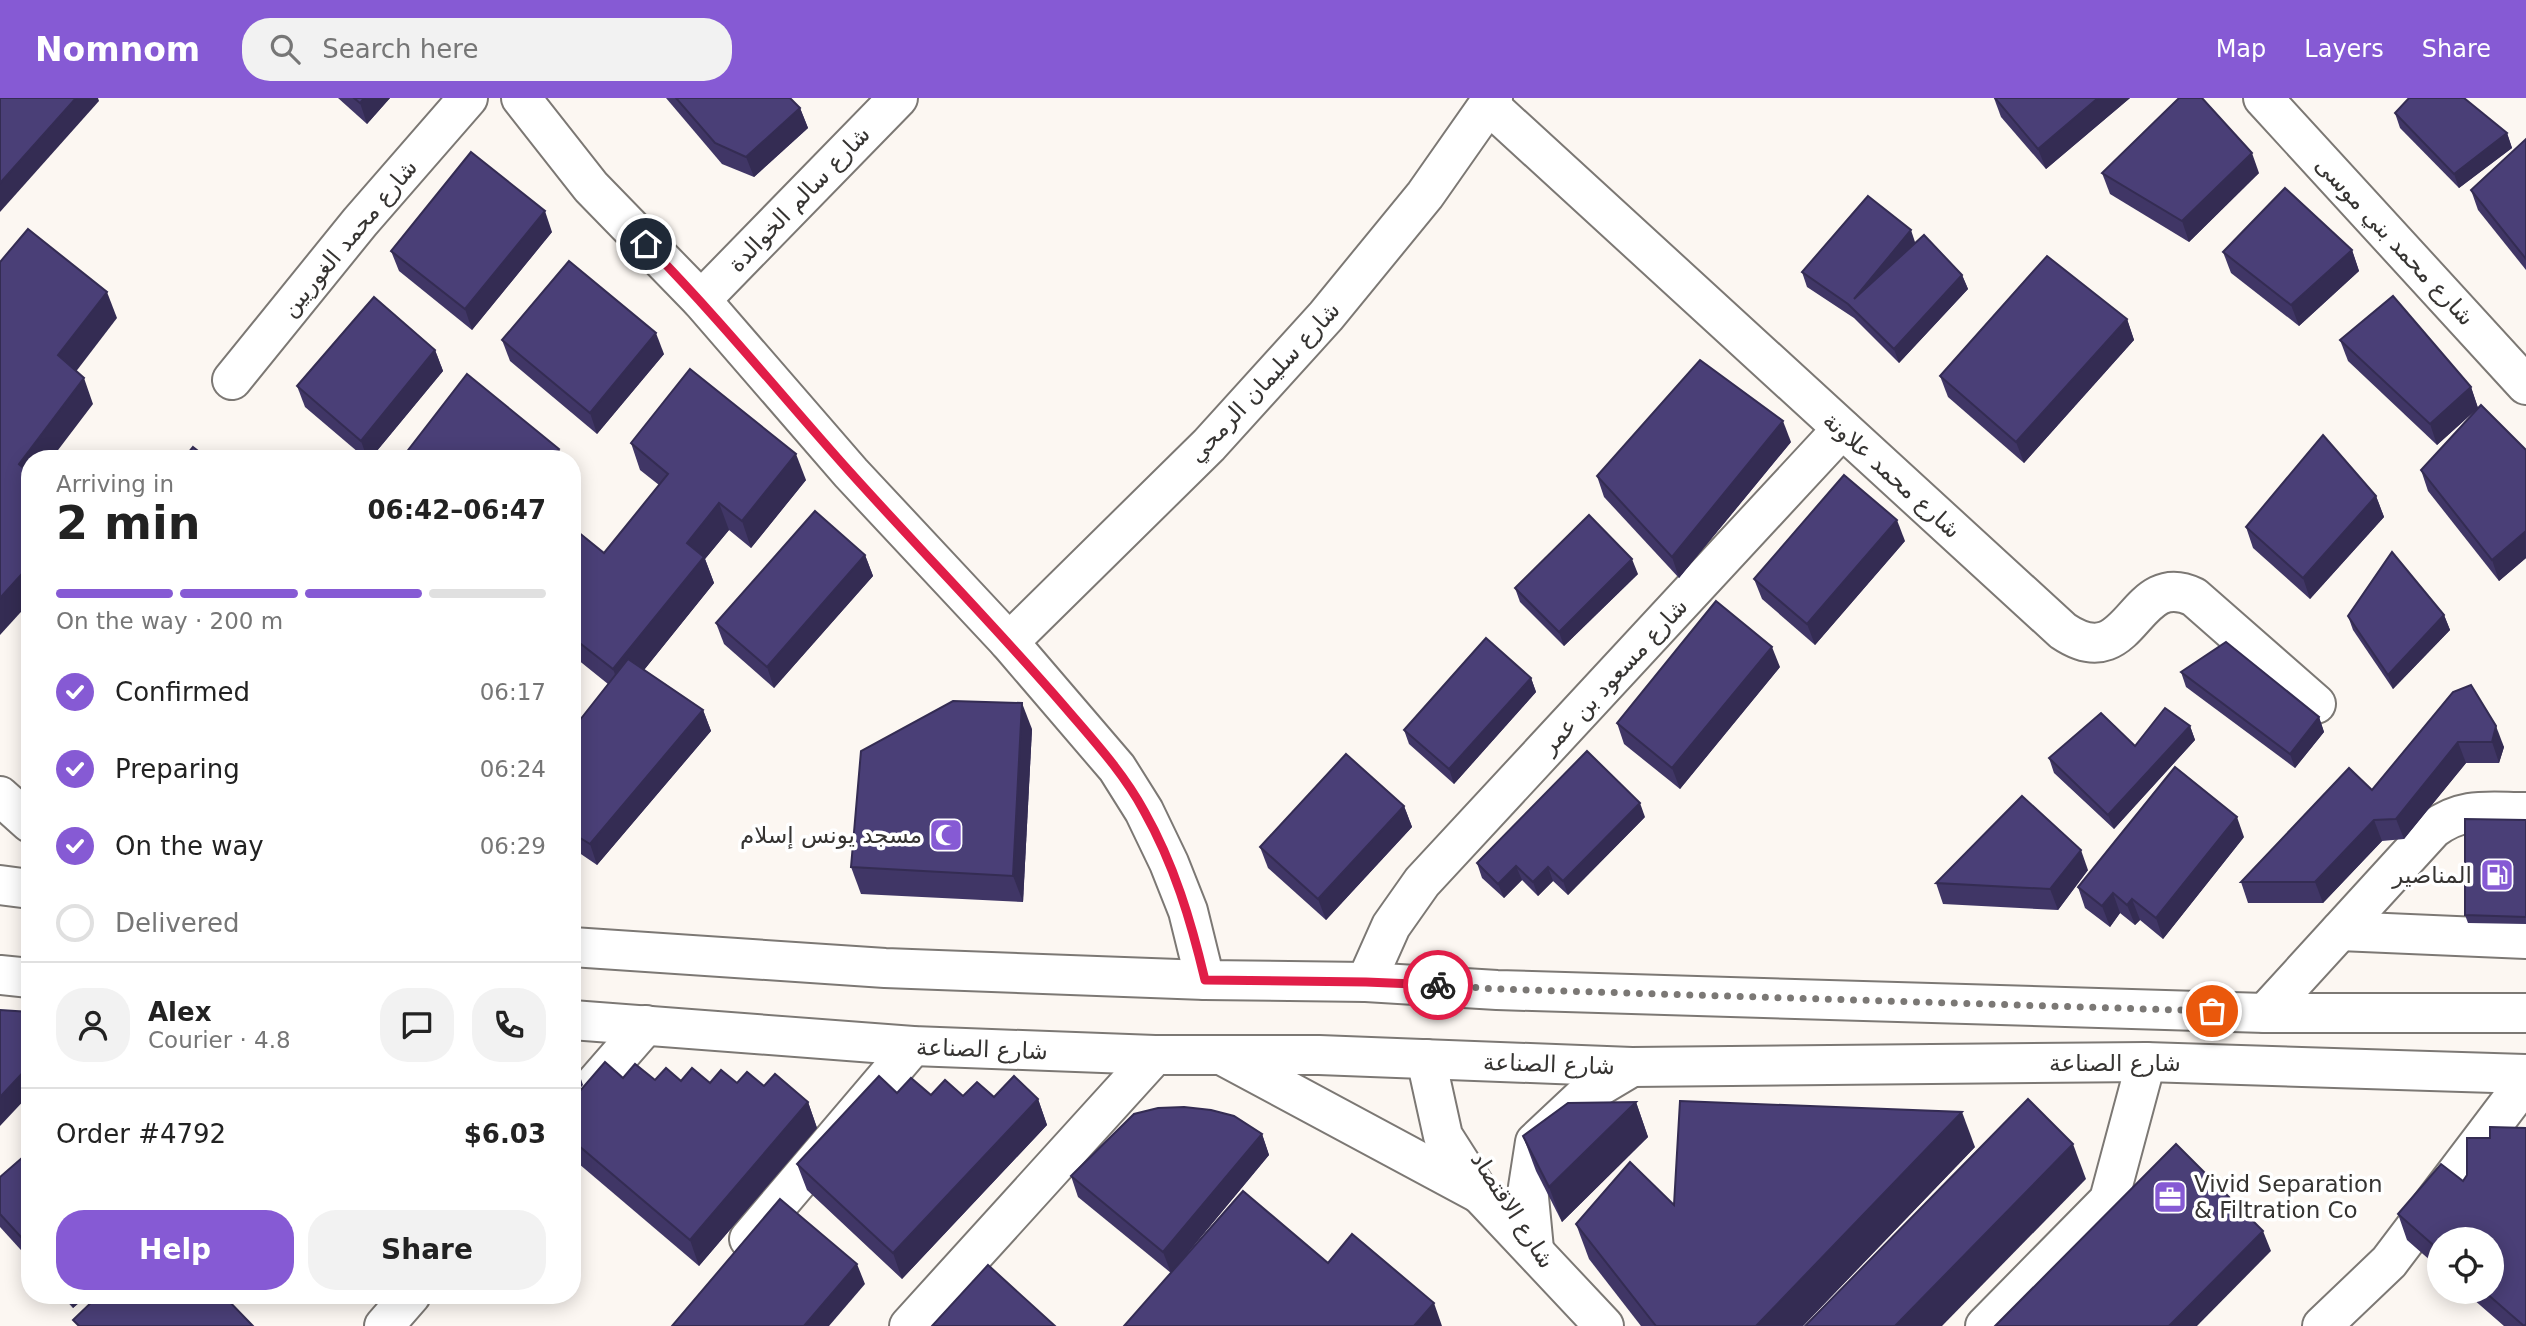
<!DOCTYPE html>
<html lang="en">
<head>
<meta charset="utf-8">
<style>
  :root { --surface:#fff; --page:#f2f2f2; --text:#222; --muted:#767676; --line:#e0e0e0; --accent:#865ad4 }
  body { margin:0; font-family:"DejaVu Sans",Vazirmatn,sans-serif; background:var(--page); color:var(--text); height:100vh; display:flex; flex-direction:column; font-size:26px; white-space:nowrap }
  * { box-sizing:border-box; margin:0 }
  p { font-size:23px; color:var(--muted) }
  .icon { flex:none; width:38px; height:38px; fill:none; stroke:currentColor; stroke-width:2; stroke-linecap:round; stroke-linejoin:round }
  .map { position:relative; flex:1; overflow:hidden }
  .drawer { position:absolute; left:21px; top:352px; width:560px; height:854px; display:flex; flex-direction:column; background:var(--surface); border-radius:28px; box-shadow:0 4px 18px #0003 }
  .drawer>* { flex:none }
  .tools { position:absolute; left:2427px; top:1129px; display:grid; gap:14px }
  .tools a { display:grid; place-items:center; width:77px; height:77px; border-radius:50%; background:var(--surface); box-shadow:0 4px 18px #0003; font-size:35px }
  .pin { position:absolute; display:grid; place-items:center; width:60px; height:60px; color:#fff; margin:-30px; border:4px solid #fff; border-radius:50%; box-shadow:0 2px 7px #0007 }
  .courier { position:absolute; display:grid; place-items:center; width:70px; height:70px; margin:-35px; border:5px solid #e11d48; border-radius:50%; background:#fff; color:#222; box-shadow:0 2px 9px #0007 }
  .headline em { font-style:normal; font-weight:800 }
  .headline div { display:flex; flex-direction:column-reverse }
  .headline { display:flex; align-items:center; justify-content:space-between; height:119px; padding:0 35px }
  h1 { font-size:46px; font-weight:800; line-height:52px }
  .bar { display:grid; grid-template-columns:repeat(4,1fr); gap:10px 7px; align-content:center; height:84px; padding:0 35px }
  .bar i { height:9px; border-radius:5px; background:var(--line) }
  .bar .active { background:var(--accent) }
  .bar p { grid-column:span 4 }
  .line { display:flex; align-items:center; gap:18px; padding:0 35px; border-top:2px solid var(--line) }
  .line div { flex:1 }
  .round { display:grid; place-items:center; flex:none; width:74px; height:74px; border-radius:28px; background:var(--page) }
  ol { padding:0 35px; list-style:none }
  li { display:flex; align-items:center; gap:21px; height:77px }
  li p { margin-inline-start:auto }
  li .icon { padding:7px; border-radius:50%; background:var(--accent); color:#fff; stroke-width:4 }
  li:last-child { color:var(--muted) }
  li i { width:38px; height:38px; border:4px solid var(--line); border-radius:50% }
  .primary-button { display:flex; gap:14px; margin-top:auto; padding:14px 35px }
  .primary-button a { flex:1; height:80px; border-radius:28px; background:var(--accent); color:#fff; font-size:28px; font-weight:800; line-height:80px; text-align:center }
  .primary-button a+a { background:var(--page); color:var(--text) }
  header { display:flex; align-items:center; gap:42px; box-sizing:border-box; height:98px; padding:0 35px; background:var(--accent); color:#fff }
  header strong { font-size:33px }
  nav { display:flex; gap:38px; margin-inline-start:auto; font-size:24px }
  .search { width:490px; height:63px; background:var(--page); display:flex; align-items:center; gap:18px; box-sizing:border-box; padding:0 24px; border-radius:28px; color:var(--muted); font-size:26px }
  .map>svg:first-child { display:block }
</style>
</head>
<body>
<header>
<strong>Nomnom</strong>
<div class="search"><svg class="icon" aria-label="search" viewBox="0 0 24 24"><circle cx="10" cy="10" r="6"/><path d="M15 15l6 6"/></svg>Search here</div>
<nav><a>Map</a><a>Layers</a><a>Share</a></nav>
</header>
<div class="map">
<svg width="2526" height="1228" viewBox="0 0 2526 1228">
  <rect width="100%" height="100%" fill="#fcf7f2"/>
  <g fill="none" stroke-linecap="round" stroke-linejoin="round">
    <defs>
      <g id="minor">
        <path d="M521,0L591,89L701,202L851,375L1009,544L1117,670L1144,713L1169,765L1188,813L1205,882"/>
        <path d="M2263,0L2526,287"/>
        <path d="M1489,7L2063,533C2133,580 2132,469 2194,499L2316,606"/>
        <path d="M701,202L898,0"/>
        <path d="M232,282L360,124L468,0"/>
        <path d="M1009,544L1209,347L1326,218L1425,97L1493,0"/>
        <path d="M2340,833L2526,841"/>
        <path d="M1366,884L1391,828L1422,784L1842,331"/>
        <path d="M2265,915L2433,731C2463,708 2490,714 2526,714"/>
        <path d="M1426,961L1443,1038L1480,1096L1604,1228"/>
        <path d="M572,1012L646,927"/>
        <path d="M749,1141L913,948"/>
        <path d="M384,1228L411,1197"/>
        <path d="M909,1228L1155,957"/>
        <path d="M1985,1228L2109,1102L2146,964"/>
        <path d="M2322,1228L2389,1164L2526,983"/>
      </g>
      <g id="major">
        <path d="M0,698L30,725"/>
        <path d="M0,787L30,791"/>
        <path d="M572,849L885,870L1205,882L1366,884L1497,892L2265,915H2526"/>
        <path d="M0,877L30,880"/>
        <path d="M572,922L913,948L1155,957H1319L1632,969L2146,964L2526,976"/>
        <path d="M1225,959L1480,1096"/>
        <path d="M1534,1151L1528,1089L1535,1044L1585,997L1632,969"/>
      </g>
    </defs>
    <!-- minor casing -->
    <use href="#minor" stroke="#7c7874" stroke-width="42"/>
    <!-- major casing -->
    <use href="#major" stroke="#7c7874" stroke-width="42"/>
    <!-- minor -->
    <use href="#minor" stroke="#fff" stroke-width="38"/>
    <!-- major -->
    <use href="#major" stroke="#fff" stroke-width="38"/>
  </g>
  <!-- wall -->
  <g fill="#403666">
    <path d="M338,0H390L367,26Z"/>
    <path d="M666,0H790L800,10L808,30L754,79L722,66Z"/>
    <path d="M1994,0H2130L2046,71L2001,19Z"/>
    <path d="M2395,15L2507,35L2512,50L2459,90L2400,30Z"/>
    <path d="M2526,41V172L2478,112L2471,92Z"/>
    <path d="M2102,75H2259L2189,144L2110,96Z"/>
    <path d="M552,134L472,232L399,173L391,153Z"/>
    <path d="M1916,145L1962,177L1968,191L1899,265L1854,220L1807,189L1802,174Z"/>
    <path d="M2352,152L2359,173L2299,228L2231,175L2223,154Z"/>
    <path d="M2127,221L2134,242L2024,365L1948,299L1940,278Z"/>
    <path d="M502,242L664,256L597,336L510,263Z"/>
    <path d="M2340,242L2471,289L2478,310L2437,347L2348,263Z"/>
    <path d="M435,252L443,273L371,360H365L305,309L297,288Z"/>
    <path d="M1791,344L1679,480L1604,399L1597,378Z"/>
    <path d="M631,345L806,382L751,450L729,432L705,461L714,485L644,572L703,612L711,633L597,767L572,750V632L608,586L572,557V429L604,455L659,387L640,372Z"/>
    <path d="M2526,352V460L2499,483L2428,393L2421,372Z"/>
    <path d="M2376,398L2384,419L2310,501L2253,450L2246,429Z"/>
    <path d="M1905,443L1815,547L1762,501L1754,481Z"/>
    <path d="M865,457L873,478L774,590L724,546L716,525Z"/>
    <path d="M1638,476L1564,548L1520,504L1515,490Z"/>
    <path d="M2444,517L2450,532L2393,591L2353,532L2348,518Z"/>
    <path d="M1780,569L1680,691L1624,646L1617,625Z"/>
    <path d="M2181,574L2319,619L2324,634L2295,670L2186,589Z"/>
    <path d="M1531,580L1536,594L1454,686L1409,646L1404,632Z"/>
    <path d="M2453,594L2504,649L2499,665H2466L2404,741L2382,743L2323,805H2248L2241,784L2372,692Z"/>
    <path d="M2190,628L2195,642L2114,731L2054,675L2049,660L2135,648Z"/>
    <path d="M1032,631L1023,804L861,796L851,769Z"/>
    <path d="M1404,708L1412,729L1326,822L1268,770L1260,749Z"/>
    <path d="M1645,719L1568,797L1553,783L1538,798L1522,782L1504,800L1482,780L1477,765Z"/>
    <path d="M2526,722V826L2468,825L2465,817Z"/>
    <path d="M2244,739L2163,841L2140,822L2135,827L2120,815L2110,829L2085,810L2078,789Z"/>
    <path d="M2088,772L2058,812L1943,806L1936,785Z"/>
    <path d="M623,980L737,985L764,988L808,1004L817,1030L699,1168L572,1060V1002Z"/>
    <path d="M897,995L931,997L1038,1001L1047,1027L902,1181L807,1092L797,1066Z"/>
    <path d="M1636,1004L1648,1039L1562,1124L1536,1073L1523,1038Z"/>
    <path d="M2490,1029L2526,1030V1228H2504L2465,1194H2492V1141H2440V1171L2407,1142L2398,1116L2441,1066L2463,1083L2467,1077V1040H2490Z"/>
    <path d="M1262,1036L1269,1057L1171,1175L1078,1099L1071,1078Z"/>
    <path d="M1975,1049L1803,1228H1641L1589,1161L1576,1126Z"/>
    <path d="M30,1053V1162L0,1129V1079Z"/>
    <path d="M61,1197H88L73,1210Z"/>
  </g>
  <!-- shaded-wall -->
  <g fill="#342c53">
    <path d="M76,0H98L99,3L0,114V85Z"/>
    <path d="M364,0H390L367,26L360,5Z"/>
    <path d="M2098,0H2130L2046,71L2038,51Z"/>
    <path d="M800,10L808,30L754,79L746,59Z"/>
    <path d="M2507,35L2512,50L2459,90L2454,76Z"/>
    <path d="M2252,55L2259,75L2189,144L2182,123Z"/>
    <path d="M545,113L552,134L472,232L465,211Z"/>
    <path d="M1911,132L1916,147L1854,201Z"/>
    <path d="M2352,152L2359,173L2299,228L2291,207Z"/>
    <path d="M1962,177L1968,191L1899,265L1894,251Z"/>
    <path d="M107,194L117,220L68,284L58,257Z"/>
    <path d="M2127,221L2134,242L2024,365L2016,344Z"/>
    <path d="M656,235L664,256L597,336L590,315Z"/>
    <path d="M435,252L443,273L371,360H367L361,343Z"/>
    <path d="M84,280L93,306L52,360H30V390L19,366Z"/>
    <path d="M2471,289L2478,310L2437,347L2430,326Z"/>
    <path d="M1783,323L1791,344L1679,480L1672,459Z"/>
    <path d="M559,351L562,360H550Z"/>
    <path d="M796,356L806,382L751,450L742,423Z"/>
    <path d="M2376,398L2384,419L2310,501L2303,480Z"/>
    <path d="M719,405L729,432L705,461L714,485L623,598L613,571L687,445Z"/>
    <path d="M1897,422L1905,443L1815,547L1807,526Z"/>
    <path d="M2526,433V460L2499,483L2492,462Z"/>
    <path d="M865,457L873,478L774,590L767,569Z"/>
    <path d="M1632,461L1638,476L1564,548L1559,534Z"/>
    <path d="M30,467V504L0,537V500Z"/>
    <path d="M2444,517L2450,532L2393,591L2388,577Z"/>
    <path d="M1772,549L1780,569L1680,691L1672,670Z"/>
    <path d="M1531,580L1536,594L1454,686L1449,671Z"/>
    <path d="M1022,605L1032,631L1023,804L1013,778Z"/>
    <path d="M703,612L711,633L597,767L590,746Z"/>
    <path d="M2319,619L2324,634L2295,670L2290,656Z"/>
    <path d="M2190,628L2195,642L2114,731L2108,717Z"/>
    <path d="M2496,628L2504,649L2499,665L2492,644Z"/>
    <path d="M2458,644L2466,665L2404,741L2396,721Z"/>
    <path d="M1640,705L1645,719L1568,797L1563,783Z"/>
    <path d="M1404,708L1412,729L1326,822L1318,801Z"/>
    <path d="M2237,719L2244,739L2163,841L2156,820Z"/>
    <path d="M2374,722L2382,743L2323,805L2315,784Z"/>
    <path d="M2081,752L2088,772L2058,812L2050,791Z"/>
    <path d="M1516,768L1522,782L1504,800L1498,786Z"/>
    <path d="M1548,769L1553,783L1538,798L1533,784Z"/>
    <path d="M2113,795L2120,815L2110,829L2102,808Z"/>
    <path d="M2132,801L2140,822L2135,827L2127,807Z"/>
    <path d="M576,966L583,987L572,999V970Z"/>
    <path d="M30,967V996L0,1028V999Z"/>
    <path d="M1038,1001L1047,1027L902,1181L893,1155Z"/>
    <path d="M808,1004L817,1030L699,1168L690,1142Z"/>
    <path d="M1636,1004L1648,1039L1562,1124L1549,1089Z"/>
    <path d="M1962,1014L1975,1049L1803,1228H1756Z"/>
    <path d="M1262,1036L1269,1057L1171,1175L1163,1154Z"/>
    <path d="M2073,1046L2086,1081L1942,1228H1895Z"/>
    <path d="M2263,1133L2271,1153L2197,1228H2169Z"/>
    <path d="M857,1166L865,1186L829,1228H804Z"/>
    <path d="M69,1197H88L73,1210Z"/>
    <path d="M1434,1205L1442,1228H1414Z"/>
  </g>
  <!-- building -->
  <g fill="#4a3f77" stroke="#342c53" stroke-width="2">
    <path d="M0,0H76L0,85Z"/>
    <path d="M354,0H364L360,5Z"/>
    <path d="M676,0H790L800,10L746,59L715,45Z"/>
    <path d="M1995,0H2098L2038,51Z"/>
    <path d="M2179,0H2202L2252,55L2182,123L2102,75Z"/>
    <path d="M2409,0H2464L2507,35L2454,76L2395,15Z"/>
    <path d="M2526,41V161L2471,92Z"/>
    <path d="M471,54L545,113L465,211L391,153Z"/>
    <path d="M2285,90L2352,152L2291,207L2223,154Z"/>
    <path d="M1868,98L1911,132L1854,201L1924,137L1962,177L1894,251L1848,206L1802,174Z"/>
    <path d="M28,131L107,194L58,257L84,280L19,366L30,376V467L0,500V164Z"/>
    <path d="M2047,158L2127,221L2016,344L1940,278Z"/>
    <path d="M569,163L656,235L590,315L502,242Z"/>
    <path d="M2393,198L2471,289L2430,326L2340,242Z"/>
    <path d="M374,199L435,252L361,343L297,288Z"/>
    <path d="M1700,262L1783,323L1672,459L1597,378Z"/>
    <path d="M690,271L796,356L742,423L719,405L687,445L704,459L613,571L572,539V429L604,455L668,376L631,345Z"/>
    <path d="M467,276L559,351L550,360H402Z"/>
    <path d="M2481,307L2526,352V433L2492,462L2421,372Z"/>
    <path d="M2323,337L2376,398L2303,480L2246,429Z"/>
    <path d="M193,349L207,360H184Z"/>
    <path d="M1844,377L1897,422L1807,526L1754,481Z"/>
    <path d="M815,413L865,457L767,569L716,525Z"/>
    <path d="M1589,417L1632,461L1559,534L1515,490Z"/>
    <path d="M2392,454L2444,517L2388,577L2348,518Z"/>
    <path d="M1716,503L1772,549L1672,670L1617,625Z"/>
    <path d="M1486,540L1531,580L1449,671L1404,632Z"/>
    <path d="M2226,544L2319,619L2290,656L2181,574Z"/>
    <path d="M628,561L703,612L590,746L572,735V632Z"/>
    <path d="M2471,587L2496,628L2492,644H2458L2396,721L2374,722L2315,784H2241L2349,670L2372,692L2453,594Z"/>
    <path d="M953,603L1022,605L1013,778L851,769L861,653Z"/>
    <path d="M2165,610L2190,628L2108,717L2049,660L2101,615L2135,648Z"/>
    <path d="M1587,653L1640,705L1563,783L1548,769L1533,784L1516,768L1498,786L1477,765Z"/>
    <path d="M1346,656L1404,708L1318,801L1260,749Z"/>
    <path d="M2175,669L2237,719L2156,820L2132,801L2127,807L2113,795L2102,808L2078,789Z"/>
    <path d="M2022,698L2081,752L2050,791L1936,785Z"/>
    <path d="M2465,721L2526,722V819L2465,817Z"/>
    <path d="M0,912L30,914V967L0,999Z"/>
    <path d="M605,964L623,980L635,966L655,982L666,970L681,983L692,970L710,985L721,972L737,985L747,974L764,988L775,976L808,1004L690,1142L572,1042V1002Z"/>
    <path d="M879,978L897,995L911,980L931,997L945,982L963,998L977,984L994,999L1014,978L1038,1001L893,1155L797,1066Z"/>
    <path d="M2028,1001L2073,1046L1895,1228H1805Z"/>
    <path d="M1680,1003L1962,1014L1756,1228H1656L1576,1126L1630,1064L1674,1107Z"/>
    <path d="M1636,1004L1549,1089L1523,1038L1568,1005Z"/>
    <path d="M1184,1009L1211,1012L1234,1018L1262,1036L1163,1154L1071,1078L1134,1016L1158,1010Z"/>
    <path d="M2490,1029L2526,1030V1226L2524,1228L2485,1194H2492V1141H2440V1153L2398,1116L2441,1066L2463,1083L2467,1077V1040H2490Z"/>
    <path d="M2176,1046L2263,1133L2169,1228H1995Z"/>
    <path d="M30,1053V1149L0,1116V1079Z"/>
    <path d="M1243,1093L1328,1165L1352,1136L1434,1205L1414,1228H1124Z"/>
    <path d="M780,1101L857,1166L804,1228H672Z"/>
    <path d="M988,1167L1055,1228H932Z"/>
    <path d="M99,1197H223L253,1228H79L73,1222Z"/>
  </g>
  <g fill="none" stroke-linecap="round" stroke-linejoin="round">
    <!-- done -->
    <path stroke="#7b7875" stroke-width="7" stroke-dasharray="0 12.6" d="M1438,887L1497,891L2212,913"/>
    <!-- route -->
    <path stroke="#e11d48" stroke-width="9" d="M646,146C718,219 782,298 850,374C921,453 995,528 1064,608C1093,642 1123,674 1144,713C1174,766 1191,823 1205,882L1366,884L1438,887"/>
  </g>
  <!-- icons -->
  <defs>
    <symbol id="mosque-square" viewBox="-11 -11 22 22"><rect x="-9" y="-9" width="18" height="18" rx="4" fill="#865ad4" stroke="#fff"/><path d="M3.5-4.9A6 6 0 1 0 3.5 4.9A5 5 0 1 1 3.5-4.9Z" fill="#fff"/></symbol>
    <symbol id="fuel-square" viewBox="-11 -11 22 22"><rect x="-9" y="-9" width="18" height="18" rx="4" fill="#865ad4" stroke="#fff"/><path d="M-5.5-6h7V0h2V4h1.3V-2.5L3-4.5l.8-.8L6-3V5H2.5V1h-1V6h-7ZM-4.2-4.7v3.2H.2V-4.7Z" fill="#fff"/></symbol>
    <symbol id="office-square" viewBox="-11 -11 22 22"><rect x="-9" y="-9" width="18" height="18" rx="4" fill="#865ad4" stroke="#fff"/><path d="M-6-3h4V-5.5h4V-3h4V5H-6ZM-1-4.5V-3h2v-1.5ZM-6 0V1H6V0Z" fill="#fff"/></symbol>
  </defs>
  <g fill-rule="evenodd">
    <use href="#mosque-square" x="927" y="718" width="38" height="38"/>
    <use href="#fuel-square" x="2478" y="758" width="38" height="38"/>
    <use href="#office-square" x="2151" y="1080" width="38" height="38"/>
  </g>
  <g text-anchor="middle" stroke-width="7" stroke-linejoin="round" paint-order="stroke">
    <!-- street labels -->
    <g font-size="23" fill="#363432" stroke="#fff">
      <text transform="translate(799 101) rotate(-46)" y="8">شارع سالم الخوالدة</text>
      <text transform="translate(349 140) rotate(-50)" y="8">شارع محمد الغوريين</text>
      <text transform="translate(2395 143) rotate(47)" y="8">شارع محمد بني موسى</text>
      <text transform="translate(1264 284) rotate(-47)" y="8">شارع سليمان الرمحي</text>
      <text transform="translate(1892 377) rotate(42)" y="8">شارع محمد علاونة</text>
      <text transform="translate(1614 578) rotate(-47)" y="8">شارع مسعود بن عمر</text>
      <text transform="translate(982 951) rotate(2)" y="8">شارع الصناعة</text>
      <text x="2115" y="973">شارع الصناعة</text>
      <text transform="translate(1549 966) rotate(2)" y="8">شارع الصناعة</text>
      <text transform="translate(1513 1112) rotate(57)" y="8">شارع الاقتصاد</text>
    </g>
    <!-- poi labels -->
    <g font-size="23" fill="#363432" stroke="#fff" text-anchor="end">
      <text x="922" y="745">مسجد يونس إسلام</text>
      <text x="2472" y="785">المناصير</text>
      <text x="2194" y="1094" text-anchor="start">Vivid Separation<tspan x="2194" dy="26">&amp; Filtration Co</tspan></text>
    </g>
  </g>
</svg>
<div class="tools">
<a><svg class="icon" aria-label="locate" viewBox="0 0 24 24"><circle cx="12" cy="12" r="6"/><path d="M12 2v4M12 18v4M2 12h4M18 12h4"/></svg></a>
</div>
<div class="pin" style="left:2212px;top:913px;background:#ea580c"><svg class="icon" aria-label="bag" viewBox="0 0 24 24"><path d="M5 8h14l-1 12H6zM9 8a3 3 0 0 1 6 0"/></svg></div>
<div class="pin" style="left:646px;top:146px;background:#1f2937"><svg class="icon" aria-label="home" viewBox="0 0 24 24"><path d="M3 11l9-7 9 7M6 9v11h12V9"/></svg></div>
<div class="courier" style="left:1438px;top:887px"><svg class="icon" aria-label="bike" viewBox="0 0 24 24"><circle cx="6" cy="16" r="4"/><circle cx="18" cy="16" r="4"/><path d="M6 16l4-8h5l3 8M10 8l3 8H6M13 5h3"/></svg></div>
<section class="drawer">
<div class="headline"><div><h1>2 min</h1><p>Arriving in</p></div><em>06:42–06:47</em></div>
<div class="bar"><i class="active"></i><i class="active"></i><i class="active"></i><i></i><p>On the way · 200 m</p></div>
<ol>
<li><svg class="icon" aria-label="check" viewBox="0 0 24 24"><path d="M5 12l5 5 9-10"/></svg>Confirmed<p>06:17</p></li>
<li><svg class="icon" aria-label="check" viewBox="0 0 24 24"><path d="M5 12l5 5 9-10"/></svg>Preparing<p>06:24</p></li>
<li><svg class="icon" aria-label="check" viewBox="0 0 24 24"><path d="M5 12l5 5 9-10"/></svg>On the way<p>06:29</p></li>
<li><i></i>Delivered</li>
</ol>
<div class="line" style="height:126px"><a class="round"><svg class="icon" aria-label="person" viewBox="0 0 24 24"><circle cx="12" cy="8" r="4"/><path d="M4 21q1-7 8-7t8 7"/></svg></a><div><b>Alex</b><p>Courier · 4.8</p></div><a class="round"><svg class="icon" aria-label="chat" viewBox="0 0 24 24"><path d="M4 5h16v11H9l-5 4z"/></svg></a><a class="round"><svg class="icon" aria-label="phone" viewBox="0 0 24 24"><path d="M5 4h4l2 5-3 2q2 4 5 5l2-3 5 2v4C11 20 4 13 5 4z"/></svg></a></div>
<div class="line" style="height:91px"><div>Order #4792</div><b>$6.03</b></div>
<div class="primary-button"><a>Help</a><a>Share</a></div>
</section>
</div>
</body>
</html>
